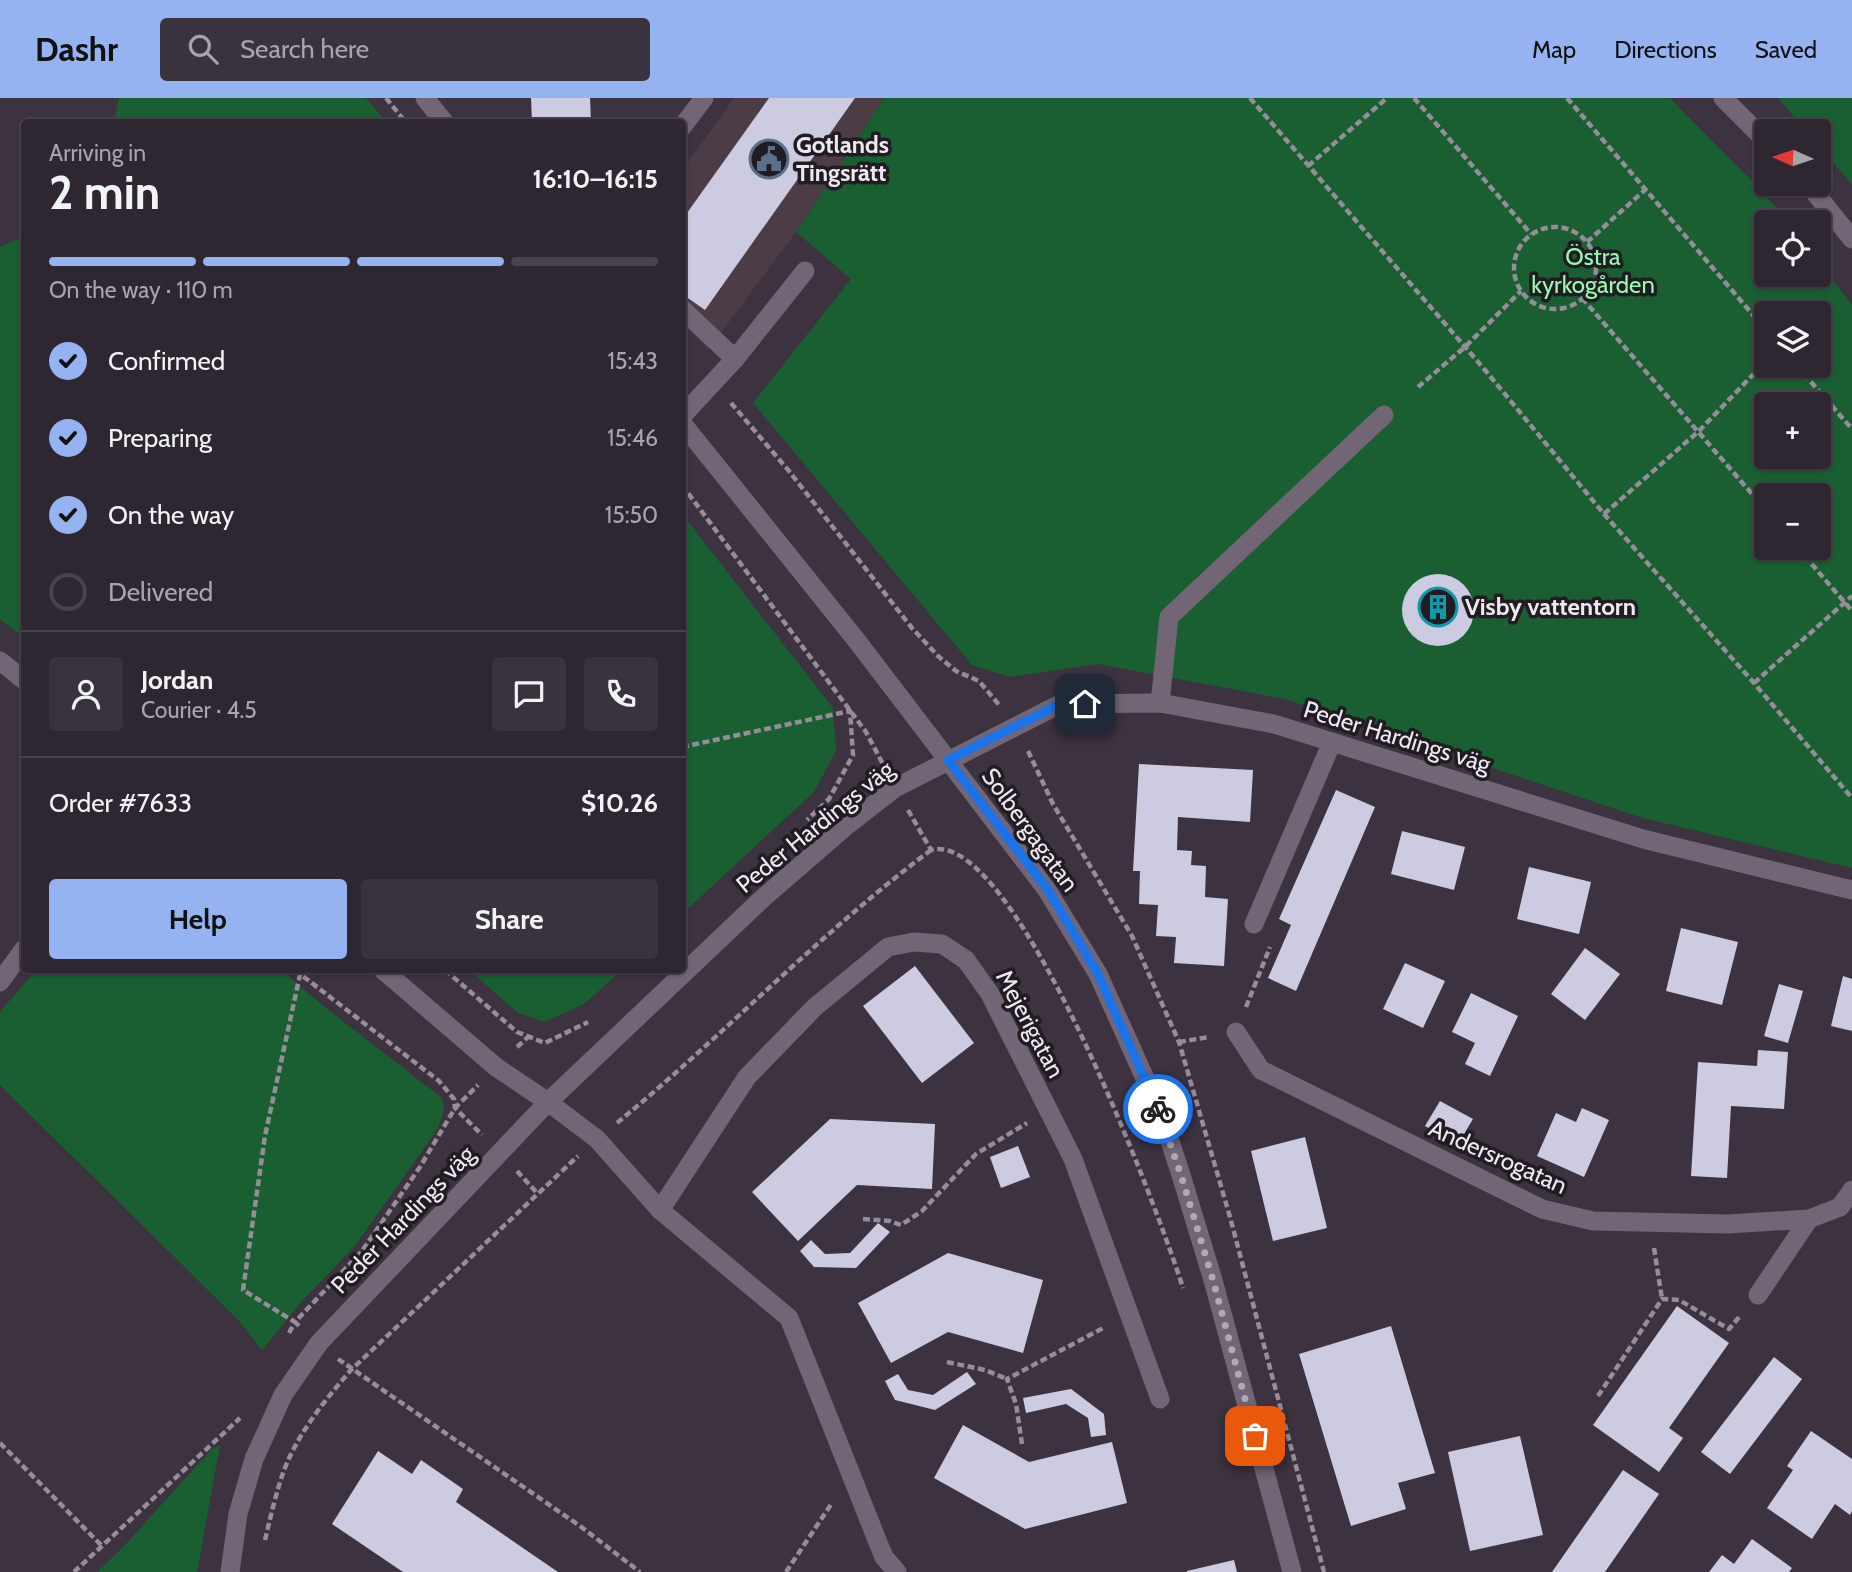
<!DOCTYPE html>
<html lang="en">
<head>
<meta charset="utf-8">
<style>
  :root { --surface:#2e2630; --page:#3a323c; --text:#f1f3f6; --muted:#a7a5ab; --line:#49434c; --accent:#95b2f1 }
  body { margin:0; font-family:Cabin,sans-serif; background:var(--page); color:var(--text); height:100vh; display:flex; flex-direction:column; font-size:26px; white-space:nowrap }
  * { box-sizing:border-box; margin:0 }
  p { font-size:23px; color:var(--muted) }
  .icon { flex:none; width:38px; height:38px; fill:none; stroke:currentColor; stroke-width:2; stroke-linecap:round; stroke-linejoin:round }
  .map { position:relative; flex:1; overflow:hidden }
  .details { position:absolute; left:21px; top:21px; width:665px; height:854px; display:flex; flex-direction:column; background:var(--surface); border-radius:7px; box-shadow:0 2px 5px #0004,0 0 0 2px var(--line) }
  .details>* { flex:none }
  .needle { width:46px; rotate:273deg }
  .controls { position:absolute; left:1754px; top:21px; display:grid; gap:14px }
  .controls a { display:grid; place-items:center; width:77px; height:77px; border-radius:7px; background:var(--surface); box-shadow:0 2px 5px #0004,0 0 0 2px var(--line); font-size:35px }
  .pin { position:absolute; display:grid; place-items:center; width:60px; height:60px; color:#fff; margin:-30px; border-radius:14px; box-shadow:0 4px 10px #0006 }
  .courier { position:absolute; display:grid; place-items:center; width:70px; height:70px; margin:-35px; border:5px solid #1a73e8; border-radius:50%; background:#fff; color:#222; box-shadow:0 2px 9px #0007 }
  .overview em { font-style:normal; font-weight:700 }
  .overview div { display:flex; flex-direction:column-reverse }
  .overview { display:flex; align-items:center; justify-content:space-between; height:119px; padding:0 28px }
  h1 { font-size:46px; font-weight:700; line-height:52px }
  .bar { display:grid; grid-template-columns:repeat(4,1fr); gap:10px 7px; align-content:center; height:84px; padding:0 28px }
  .bar i { height:9px; border-radius:5px; background:var(--line) }
  .bar .selected { background:var(--accent) }
  .bar p { grid-column:span 4 }
  .line { display:flex; align-items:center; gap:18px; padding:0 28px; border-top:2px solid var(--line) }
  .line div { flex:1 }
  .round { display:grid; place-items:center; flex:none; width:74px; height:74px; border-radius:7px; background:var(--page) }
  ol { padding:0 28px; list-style:none }
  li { display:flex; align-items:center; gap:21px; height:77px }
  li p { margin-inline-start:auto }
  li .icon { padding:7px; border-radius:50%; background:var(--accent); color:#111; stroke-width:4 }
  li:last-child { color:var(--muted) }
  li i { width:38px; height:38px; border:4px solid var(--line); border-radius:50% }
  .action { display:flex; gap:14px; margin-top:auto; padding:14px 28px }
  .action a { flex:1; height:80px; border-radius:7px; background:var(--accent); color:#111; font-size:28px; font-weight:700; line-height:80px; text-align:center }
  .action a+a { background:var(--page); color:var(--text) }
  header { display:flex; align-items:center; gap:42px; box-sizing:border-box; height:98px; padding:0 35px; background:var(--accent); color:#111 }
  header strong { font-size:33px }
  nav { display:flex; gap:38px; margin-inline-start:auto; font-size:24px }
  .search { width:490px; height:63px; background:var(--page); display:flex; align-items:center; gap:18px; box-sizing:border-box; padding:0 24px; border-radius:7px; color:var(--muted); font-size:26px }
  .map>svg:first-child { display:block }
</style>
</head>
<body>
<header>
<strong>Dashr</strong>
<div class="search"><svg class="icon" aria-label="search" viewBox="0 0 24 24"><circle cx="10" cy="10" r="6"/><path d="M15 15l6 6"/></svg>Search here</div>
<nav><a>Map</a><a>Directions</a><a>Saved</a></nav>
</header>
<div class="map">
<svg width="1852" height="1474" viewBox="0 0 1852 1474">
  <rect width="100%" height="100%" fill="#3d3240"/>
  <!-- commercial -->
  <path fill="#4c3c46" d="M734,0H884L796,134L708,252L683,225V71Z"/>
  <!-- green -->
  <g fill="#195f32" fill-rule="evenodd">
    <path d="M119,0H366L386,24H114Z"/>
    <path d="M884,0H1670L1764,95L1788,124H1766V177H1818V163L1852,207V770L1643,720L1285,601L1098,566L1010,579L972,567L753,305L851,181L796,134ZM1766,215H1818V268H1766ZM1766,306H1818V359H1766ZM1766,397H1818V450H1766Z"/>
    <path d="M1778,0H1852V87L1818,47V33H1806Z"/>
    <path d="M24,138V540L0,521V149Z"/>
    <path d="M683,417L833,610L836,653L814,694L683,815Z"/>
    <path d="M36,872H281L326,910L442,1000L444,1011L438,1030L411,1069L354,1149L304,1201L262,1252L238,1222L0,987V914Z"/>
    <path d="M469,872H622L584,906L544,924L518,915Z"/>
    <path d="M220,1347L197,1474H97L124,1448L212,1351Z"/>
  </g>
  <!-- building -->
  <g fill="#cdcbe1">
    <path d="M531,0H590L591,24H532Z"/>
    <path d="M769,0H855L705,212L682,196V122Z"/>
    <circle cx="1438" cy="512" r="36"/>
    <path d="M1139,666L1253,672L1250,724L1178,719L1177,752L1192,753L1191,767L1206,768L1205,799L1228,801L1224,868L1174,865L1176,839L1156,838L1158,807L1139,806L1140,773H1133Z"/>
    <path d="M1336,692L1375,709L1296,893L1268,880L1291,827L1279,821Z"/>
    <path d="M1402,733L1465,749L1454,792L1391,776Z"/>
    <path d="M1529,769L1591,784L1579,836L1517,821Z"/>
    <path d="M1681,830L1738,844L1722,907L1666,893Z"/>
    <path d="M1585,850L1620,876L1585,922L1551,896Z"/>
    <path d="M1405,865L1445,883L1423,930L1383,911Z"/>
    <path d="M915,868L974,945L922,985L863,908Z"/>
    <path d="M1843,878L1852,881V933L1831,928Z"/>
    <path d="M1779,886L1803,893L1788,945L1764,938Z"/>
    <path d="M1471,895L1518,918L1490,978L1465,966L1475,945L1452,934Z"/>
    <path d="M1758,952L1788,954L1784,1011L1731,1008L1727,1080L1691,1078L1698,964L1757,968Z"/>
    <path d="M1440,1003L1473,1021L1458,1046L1425,1028Z"/>
    <path d="M1582,1010L1609,1022L1584,1079L1537,1058L1556,1015L1576,1024Z"/>
    <path d="M830,1021L935,1026L932,1091L857,1087L798,1143L752,1094Z"/>
    <path d="M1305,1039L1327,1130L1273,1143L1251,1053Z"/>
    <path d="M1018,1048L1030,1079L1001,1090L990,1059Z"/>
    <path d="M878,1125L890,1134L856,1170L814,1169L800,1153L811,1142L825,1156L850,1155Z"/>
    <path d="M948,1155L1043,1182L1023,1255L948,1234L891,1265L858,1205Z"/>
    <path d="M1677,1208L1729,1245L1669,1330L1683,1340L1659,1374L1593,1327Z"/>
    <path d="M1391,1228L1435,1375L1398,1385L1406,1411L1351,1428L1299,1256Z"/>
    <path d="M1774,1259L1802,1281L1730,1376L1701,1354Z"/>
    <path d="M967,1274L976,1286L935,1312L895,1302L885,1283L898,1276L908,1292L933,1297Z"/>
    <path d="M1071,1291L1104,1316L1106,1337L1091,1339L1088,1320L1066,1306L1026,1315L1023,1300Z"/>
    <path d="M963,1327L1029,1364L1112,1344L1127,1405L1025,1431L934,1380Z"/>
    <path d="M1811,1333L1852,1361V1413L1850,1417L1835,1406L1812,1441L1767,1410L1793,1372L1787,1368Z"/>
    <path d="M1520,1338L1543,1437L1470,1453L1448,1354Z"/>
    <path d="M378,1353L412,1376L421,1362L463,1391L456,1404L558,1474H403L332,1426Z"/>
    <path d="M1623,1372L1659,1396L1605,1474H1552Z"/>
    <path d="M1752,1441L1792,1470L1789,1474H1709L1722,1457L1734,1466Z"/>
    <path d="M1234,1462L1237,1474H1187V1473Z"/>
  </g>
  <g fill="none" stroke-linecap="round" stroke-linejoin="round">
    <!-- path -->
    <g stroke="#968d99" stroke-width="4.5" stroke-dasharray="7 3.5" stroke-linecap="butt">
      <path d="M386,0L403,21"/>
      <path d="M1250,0L1485,272L1604,416L1754,585L1852,700"/>
      <path d="M1414,0L1531,136"/>
      <path d="M1567,0L1766,232"/>
      <path d="M1308,68L1387,0"/>
      <circle cx="1555" cy="170" r="41"/>
      <path d="M1587,144L1646,91"/>
      <path d="M1582,200L1766,412"/>
      <path d="M1797,268L1852,331"/>
      <path d="M1418,289L1465,249L1521,193"/>
      <path d="M731,305L789,373L912,530L938,558L956,573L979,583L1000,608"/>
      <path d="M682,387L866,634L884,668"/>
      <path d="M1604,416L1699,333L1766,263"/>
      <path d="M1798,450L1852,513"/>
      <path d="M1754,585L1852,498"/>
      <path d="M682,649L850,613L853,657L829,701L807,722"/>
      <path d="M1028,653L1053,706L1132,838L1179,944L1230,1119L1324,1474"/>
      <path d="M908,712L931,752C1016,729 1161,1120 1183,1190"/>
      <path d="M295,872L439,983L454,1001L455,1010L482,1037"/>
      <path d="M445,872L517,934L545,945L588,924"/>
      <path d="M1246,909L1270,849"/>
      <path d="M1179,944L1209,939"/>
      <path d="M517,949L528,939"/>
      <path d="M617,1025C724,937 820,835 931,752"/>
      <path d="M517,1073L538,1096"/>
      <path d="M863,1121L890,1123L901,1127L922,1113L976,1056L1027,1025"/>
      <path d="M1654,1150L1662,1201"/>
      <path d="M299,1228L295,1224L362,1153L420,1069L455,1010L478,987"/>
      <path d="M289,1235L295,1224L243,1192L265,1038L301,872"/>
      <path d="M338,1261L580,1428L640,1474"/>
      <path d="M947,1264L985,1272L1007,1281"/>
      <path d="M1598,1298L1662,1201L1679,1202L1729,1231L1741,1217"/>
      <path d="M0,1345L101,1447"/>
      <path d="M1022,1346L1016,1306L1007,1281L1105,1229"/>
      <path d="M265,1442C270,1421 275,1399 282,1378C295,1339 324,1303 351,1272L578,1058"/>
      <path d="M74,1474L240,1320"/>
      <path d="M786,1474L832,1405"/>
    </g>
    <!-- service -->
    <g stroke="#726575" stroke-width="19">
      <path d="M682,211L735,261L805,173"/>
      <path d="M682,318L735,261"/>
      <path d="M1160,605L1169,519L1384,317"/>
      <path d="M1254,826L1332,644"/>
      <path d="M0,884L24,851"/>
      <path d="M660,1112L747,979L815,909L888,849L914,844L942,846L966,862L990,896L1073,1061L1160,1301"/>
      <path d="M1758,1197L1809,1121"/>
    </g>
    <!-- minor -->
    <g stroke="#726575" stroke-width="19">
      <path d="M1723,0L1766,43"/>
      <path d="M682,29L704,0"/>
      <path d="M1808,86L1852,141"/>
      <path d="M0,563L24,582"/>
      <path d="M383,872L496,969L548,1004L597,1041L660,1112L789,1220L879,1447L884,1459L897,1474"/>
      <path d="M1236,934L1261,972L1542,1111L1593,1123L1728,1126L1809,1121L1840,1109"/>
      <path d="M1840,1109L1852,1092"/>
      <path d="M230,1474L238,1416L254,1361L283,1297L319,1245L548,1004L763,800L845,729L895,690L1060,606L1160,605L1274,626L1643,741L1852,792"/>
    </g>
    <!-- secondary -->
    <g stroke="#726575" stroke-width="19">
      <path d="M425,0L444,24"/>
      <path d="M682,325L857,543L1047,792L1098,876L1161,1016L1181,1077L1213,1182L1292,1474"/>
    </g>
  </g>
  <g fill="none" stroke-linecap="round" stroke-linejoin="round">
    <!-- done -->
    <path stroke="#b1a8b4" stroke-width="7" stroke-dasharray="0 12.6" d="M1158,1011L1181,1077L1213,1182L1255,1338"/>
    <!-- route -->
    <path stroke="#1a73e8" stroke-width="9" d="M1085,606H1060L948,662L1048,792L1098,876L1158,1011"/>
  </g>
  <!-- icons -->
  <defs>
    <symbol id="civic-ring" viewBox="-11 -11 22 22"><circle r="9.5" fill="#211c22" stroke="#5c6f8a" stroke-width="1.5"/><path d="M-.6-6.5H3V-4.5H.6V-3L4-1V1h2V6H-6V1h2V-1L-.6-3ZM-1.2 2.5V6h2.4V2.5Z" fill="#5c6f8a"/></symbol>
    <symbol id="building-ring" viewBox="-11 -11 22 22"><circle r="9.5" fill="#211c22" stroke="#0f9aa8" stroke-width="1.5"/><path d="M-4-6H4V6H1V3H-1V6H-4ZM-2.5-4.3h1.7v1.8h-1.7ZM.8-4.3h1.7v1.8H.8ZM-2.5-1h1.7V.8h-1.7ZM.8-1h1.7V.8H.8Z" fill="#0f9aa8"/></symbol>
  </defs>
  <g fill-rule="evenodd">
    <use href="#civic-ring" x="747" y="39" width="44" height="44"/>
    <use href="#building-ring" x="1416" y="487" width="44" height="44"/>
  </g>
  <g text-anchor="middle" stroke-width="7" stroke-linejoin="round" paint-order="stroke">
    <!-- poi labels -->
    <g font-size="24" font-weight="bold" fill="#efe8f2" stroke="#211c22" text-anchor="start">
      <text x="796" y="55">Gotlands<tspan x="796" dy="28">Tingsrätt</tspan></text>
      <text x="1465" y="517">Visby vattentorn</text>
    </g>
    <!-- park labels -->
    <g font-size="24" fill="#95faaf" stroke="#211c22">
      <text x="1593" y="167">Östra<tspan x="1593" dy="28">kyrkogården</tspan></text>
    </g>
    <!-- street labels -->
    <g font-size="24" fill="#efe8f2" stroke="#211c22">
      <text transform="translate(1397 639) rotate(17)" y="8">Peder Hardings väg</text>
      <text transform="translate(815 729) rotate(-39)" y="8">Peder Hardings väg</text>
      <text transform="translate(1030 732) rotate(54)" y="8">Solbergagatan</text>
      <text transform="translate(1030 926) rotate(62)" y="8">Mejerigatan</text>
      <text transform="translate(1498 1059) rotate(24)" y="8">Andersrogatan</text>
      <text transform="translate(403 1122) rotate(-46)" y="8">Peder Hardings väg</text>
    </g>
  </g>
</svg>
<div class="controls">
<a><svg class="needle" viewBox="-14 -14 28 28"><path d="M0-13l5 13h-10z" fill="#e53935"/><path d="M0 13l5-13h-10z" fill="#a7a5ab"/></svg></a>
<a><svg class="icon" aria-label="locate" viewBox="0 0 24 24"><circle cx="12" cy="12" r="6"/><path d="M12 2v4M12 18v4M2 12h4M18 12h4"/></svg></a>
<a><svg class="icon" aria-label="layers" viewBox="0 0 24 24"><path d="M12 4l9 5-9 5-9-5zM3 14l9 5 9-5"/></svg></a>
<a>+</a>
<a>−</a>
</div>
<div class="pin" style="left:1255px;top:1338px;background:#ea580c"><svg class="icon" aria-label="bag" viewBox="0 0 24 24"><path d="M5 8h14l-1 12H6zM9 8a3 3 0 0 1 6 0"/></svg></div>
<div class="pin" style="left:1085px;top:606px;background:#1f2937"><svg class="icon" aria-label="home" viewBox="0 0 24 24"><path d="M3 11l9-7 9 7M6 9v11h12V9"/></svg></div>
<div class="courier" style="left:1158px;top:1011px"><svg class="icon" aria-label="bike" viewBox="0 0 24 24"><circle cx="6" cy="16" r="4"/><circle cx="18" cy="16" r="4"/><path d="M6 16l4-8h5l3 8M10 8l3 8H6M13 5h3"/></svg></div>
<section class="details">
<div class="overview"><div><h1>2 min</h1><p>Arriving in</p></div><em>16:10–16:15</em></div>
<div class="bar"><i class="selected"></i><i class="selected"></i><i class="selected"></i><i></i><p>On the way · 110 m</p></div>
<ol>
<li><svg class="icon" aria-label="check" viewBox="0 0 24 24"><path d="M5 12l5 5 9-10"/></svg>Confirmed<p>15:43</p></li>
<li><svg class="icon" aria-label="check" viewBox="0 0 24 24"><path d="M5 12l5 5 9-10"/></svg>Preparing<p>15:46</p></li>
<li><svg class="icon" aria-label="check" viewBox="0 0 24 24"><path d="M5 12l5 5 9-10"/></svg>On the way<p>15:50</p></li>
<li><i></i>Delivered</li>
</ol>
<div class="line" style="height:126px"><a class="round"><svg class="icon" aria-label="person" viewBox="0 0 24 24"><circle cx="12" cy="8" r="4"/><path d="M4 21q1-7 8-7t8 7"/></svg></a><div><b>Jordan</b><p>Courier · 4.5</p></div><a class="round"><svg class="icon" aria-label="chat" viewBox="0 0 24 24"><path d="M4 5h16v11H9l-5 4z"/></svg></a><a class="round"><svg class="icon" aria-label="phone" viewBox="0 0 24 24"><path d="M5 4h4l2 5-3 2q2 4 5 5l2-3 5 2v4C11 20 4 13 5 4z"/></svg></a></div>
<div class="line" style="height:91px"><div>Order #7633</div><b>$10.26</b></div>
<div class="action"><a>Help</a><a>Share</a></div>
</section>
</div>
</body>
</html>
